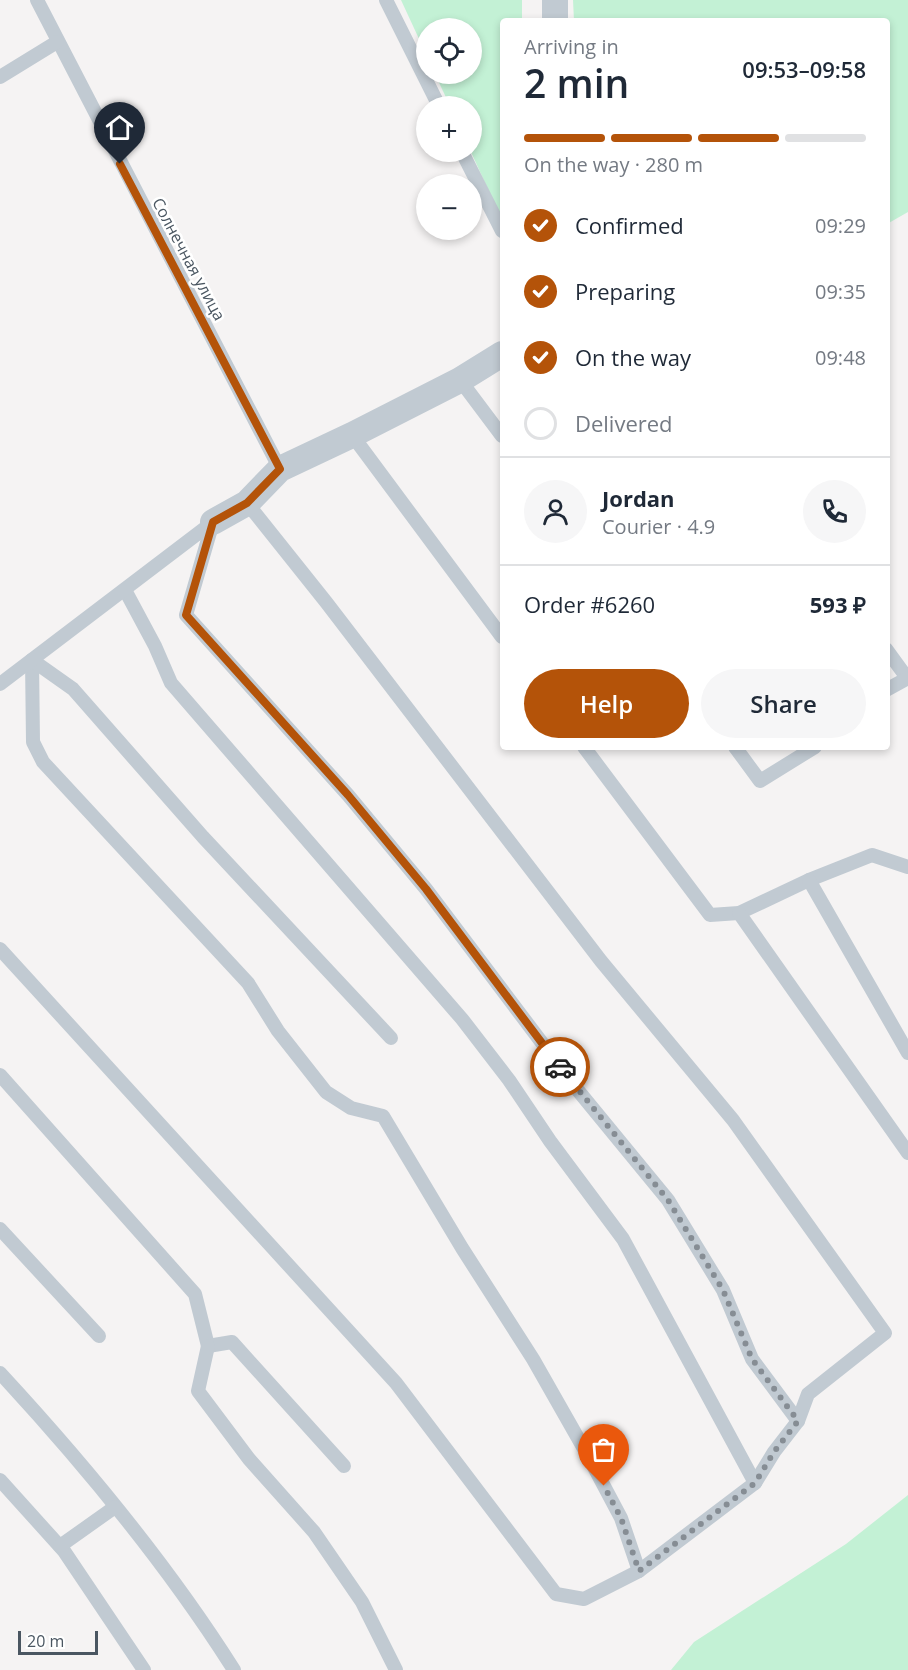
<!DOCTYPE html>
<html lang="en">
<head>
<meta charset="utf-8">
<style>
  :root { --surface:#fff; --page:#f6f6f7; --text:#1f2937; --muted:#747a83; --line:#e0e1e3; --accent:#b45309 }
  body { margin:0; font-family:"Open Sans",sans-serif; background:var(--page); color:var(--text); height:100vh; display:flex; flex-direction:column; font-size:22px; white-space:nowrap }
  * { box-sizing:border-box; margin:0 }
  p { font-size:20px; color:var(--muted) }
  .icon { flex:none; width:33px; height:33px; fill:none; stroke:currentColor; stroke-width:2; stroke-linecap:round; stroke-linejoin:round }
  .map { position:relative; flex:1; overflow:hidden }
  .details { position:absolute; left:500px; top:18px; width:390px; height:732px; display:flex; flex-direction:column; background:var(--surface); border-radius:6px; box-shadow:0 3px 9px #0003 }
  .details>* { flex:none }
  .buttons { position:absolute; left:416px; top:18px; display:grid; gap:12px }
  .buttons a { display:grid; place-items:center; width:66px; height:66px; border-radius:50%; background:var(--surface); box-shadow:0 3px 9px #0003; font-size:30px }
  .scale { position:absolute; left:18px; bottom:15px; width:80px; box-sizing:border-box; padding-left:6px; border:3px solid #4a5661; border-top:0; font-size:16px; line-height:21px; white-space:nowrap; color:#4a5661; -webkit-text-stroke:4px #fff; paint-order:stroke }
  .pin { position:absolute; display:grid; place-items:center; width:51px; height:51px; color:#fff; margin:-62px -26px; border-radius:50% 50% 50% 0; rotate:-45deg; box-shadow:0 0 6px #0007 }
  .pin .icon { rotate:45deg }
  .courier { position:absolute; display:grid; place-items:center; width:60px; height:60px; margin:-30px; border:4px solid #b45309; border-radius:50%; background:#fff; color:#222; box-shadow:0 2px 8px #0007 }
  .headline em { font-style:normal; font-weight:600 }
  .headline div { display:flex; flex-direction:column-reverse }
  .headline { display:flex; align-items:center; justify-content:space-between; height:102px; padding:0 24px }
  h1 { font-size:39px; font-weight:600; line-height:45px }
  .bar { display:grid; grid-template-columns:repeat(4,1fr); gap:9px 6px; align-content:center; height:72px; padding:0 24px }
  .bar i { height:8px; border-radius:4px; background:var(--line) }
  .bar .on { background:var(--accent) }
  .bar p { grid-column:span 4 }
  .line { display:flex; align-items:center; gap:15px; padding:0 24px; border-top:2px solid var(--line) }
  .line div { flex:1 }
  .round { display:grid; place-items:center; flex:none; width:63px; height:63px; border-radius:32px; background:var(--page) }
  ol { padding:0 24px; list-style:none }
  li { display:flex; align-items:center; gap:18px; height:66px }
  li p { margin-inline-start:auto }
  li .icon { padding:6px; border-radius:50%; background:var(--accent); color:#fff; stroke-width:4 }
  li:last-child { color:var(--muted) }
  li i { width:33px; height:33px; border:3px solid var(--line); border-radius:50% }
  .primary-button { display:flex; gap:12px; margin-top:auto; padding:12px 24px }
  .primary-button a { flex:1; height:69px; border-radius:36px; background:var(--accent); color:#fff; font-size:24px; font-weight:600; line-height:69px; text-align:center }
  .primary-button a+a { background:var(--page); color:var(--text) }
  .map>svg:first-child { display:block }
</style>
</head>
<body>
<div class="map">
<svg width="908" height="1670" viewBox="0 0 908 1670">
  <rect width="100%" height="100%" fill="#f5f3f3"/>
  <!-- green -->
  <g fill="#c3f1d5">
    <path d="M401,0H522V21H502V220L471,152V106H450L435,74H471V28H426V54Z"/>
    <path d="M573,0H908V212L887,224L886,21H574Z"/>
    <path d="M908,1495V1670H671L694,1642L846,1544Z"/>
  </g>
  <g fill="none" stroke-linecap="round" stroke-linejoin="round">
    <!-- lane -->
    <g stroke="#c1cad2" stroke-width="14">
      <path d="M37,0L280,469"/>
      <path d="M386,0L439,106"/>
      <path d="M0,77L57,42"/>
      <path d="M462,152L502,231"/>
      <path d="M460,380L502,436"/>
      <path d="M352,435L502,637"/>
      <path d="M213,522L186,615L348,795L426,889L576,1088L668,1200L723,1290L752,1359L798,1421"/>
      <path d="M125,590L155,646L171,683L462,1019L509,1080L550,1141L623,1239L755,1483"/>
      <path d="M886,649L908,679"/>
      <path d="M32,660L33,742L43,762L248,983L278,1031L326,1092L351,1108L383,1116L462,1248L533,1359L587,1454L621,1518L639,1571"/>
      <path d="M32,660L73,689L203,837L391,1038"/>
      <path d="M0,684L213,522"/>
      <path d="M886,690L908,678"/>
      <path d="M584,747L710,915L739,913L809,880L872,855L908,867"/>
      <path d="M735,747L760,781L815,747"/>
      <path d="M809,880L908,1053"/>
      <path d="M739,913L908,1153"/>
      <path d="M0,949L396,1383L556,1594L584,1599L639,1571L755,1483L774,1452L798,1421L808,1394L885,1333L733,1120L601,961L326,602L247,503"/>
      <path d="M0,1075L195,1294L208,1346L232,1342L344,1466"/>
      <path d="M0,1229L99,1336"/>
      <path d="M208,1346L198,1391L249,1459L314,1532L362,1602L396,1670"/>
      <path d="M0,1373C85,1465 167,1564 234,1670"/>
      <path d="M0,1480L64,1551L144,1670"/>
      <path d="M60,1546L115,1507"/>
    </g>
    <!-- street -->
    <g stroke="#c1cad2" stroke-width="26">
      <path d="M555,0V21"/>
      <path d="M213,522L247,503L280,469L352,435L460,380L502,354"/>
    </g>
  </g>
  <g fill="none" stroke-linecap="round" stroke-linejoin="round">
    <!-- done -->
    <path stroke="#868d94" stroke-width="6" stroke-dasharray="0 10.8" d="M560,1067L668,1200L723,1290L752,1359L798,1421L774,1452L755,1483L639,1571L621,1518L604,1486"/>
    <!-- route -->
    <path stroke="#b45309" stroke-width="8" d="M120,164L280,469L247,503L213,522L186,615L348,795L426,889L560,1067"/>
  </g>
  <g text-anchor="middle" stroke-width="5" stroke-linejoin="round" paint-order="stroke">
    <!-- street labels -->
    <g font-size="16" fill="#4a5661" stroke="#fff">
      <text transform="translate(189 259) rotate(62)" y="6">Солнечная улица</text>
    </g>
  </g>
</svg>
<div class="buttons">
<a><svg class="icon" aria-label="locate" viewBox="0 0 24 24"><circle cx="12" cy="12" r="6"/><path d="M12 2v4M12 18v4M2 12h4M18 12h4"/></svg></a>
<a>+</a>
<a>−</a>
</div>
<div class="scale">20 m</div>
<div class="pin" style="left:604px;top:1486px;background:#ea580c"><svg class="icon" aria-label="bag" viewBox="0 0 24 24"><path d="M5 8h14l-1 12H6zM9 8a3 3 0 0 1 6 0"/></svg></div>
<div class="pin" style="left:120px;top:164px;background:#1f2937"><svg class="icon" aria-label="home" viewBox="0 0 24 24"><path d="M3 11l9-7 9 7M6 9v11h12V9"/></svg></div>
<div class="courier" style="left:560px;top:1067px"><svg class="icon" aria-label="car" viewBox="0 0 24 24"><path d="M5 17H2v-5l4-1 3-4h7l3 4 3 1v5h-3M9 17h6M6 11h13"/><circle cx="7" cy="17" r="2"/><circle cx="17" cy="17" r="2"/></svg></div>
<section class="details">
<div class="headline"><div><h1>2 min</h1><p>Arriving in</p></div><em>09:53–09:58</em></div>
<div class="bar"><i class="on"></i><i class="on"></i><i class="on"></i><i></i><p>On the way · 280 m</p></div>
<ol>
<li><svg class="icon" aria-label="check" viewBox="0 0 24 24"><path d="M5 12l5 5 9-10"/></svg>Confirmed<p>09:29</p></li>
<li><svg class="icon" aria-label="check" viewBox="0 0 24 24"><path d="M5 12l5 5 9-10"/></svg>Preparing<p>09:35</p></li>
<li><svg class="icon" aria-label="check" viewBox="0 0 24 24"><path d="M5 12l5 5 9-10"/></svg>On the way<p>09:48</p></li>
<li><i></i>Delivered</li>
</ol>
<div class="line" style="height:108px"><a class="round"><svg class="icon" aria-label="person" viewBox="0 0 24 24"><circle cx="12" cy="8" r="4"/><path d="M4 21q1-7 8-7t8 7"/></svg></a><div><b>Jordan</b><p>Courier · 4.9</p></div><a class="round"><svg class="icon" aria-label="phone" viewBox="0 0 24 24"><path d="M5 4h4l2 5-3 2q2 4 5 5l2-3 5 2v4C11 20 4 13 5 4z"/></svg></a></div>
<div class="line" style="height:78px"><div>Order #6260</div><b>593 ₽</b></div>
<div class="primary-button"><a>Help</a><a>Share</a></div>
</section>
</div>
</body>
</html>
